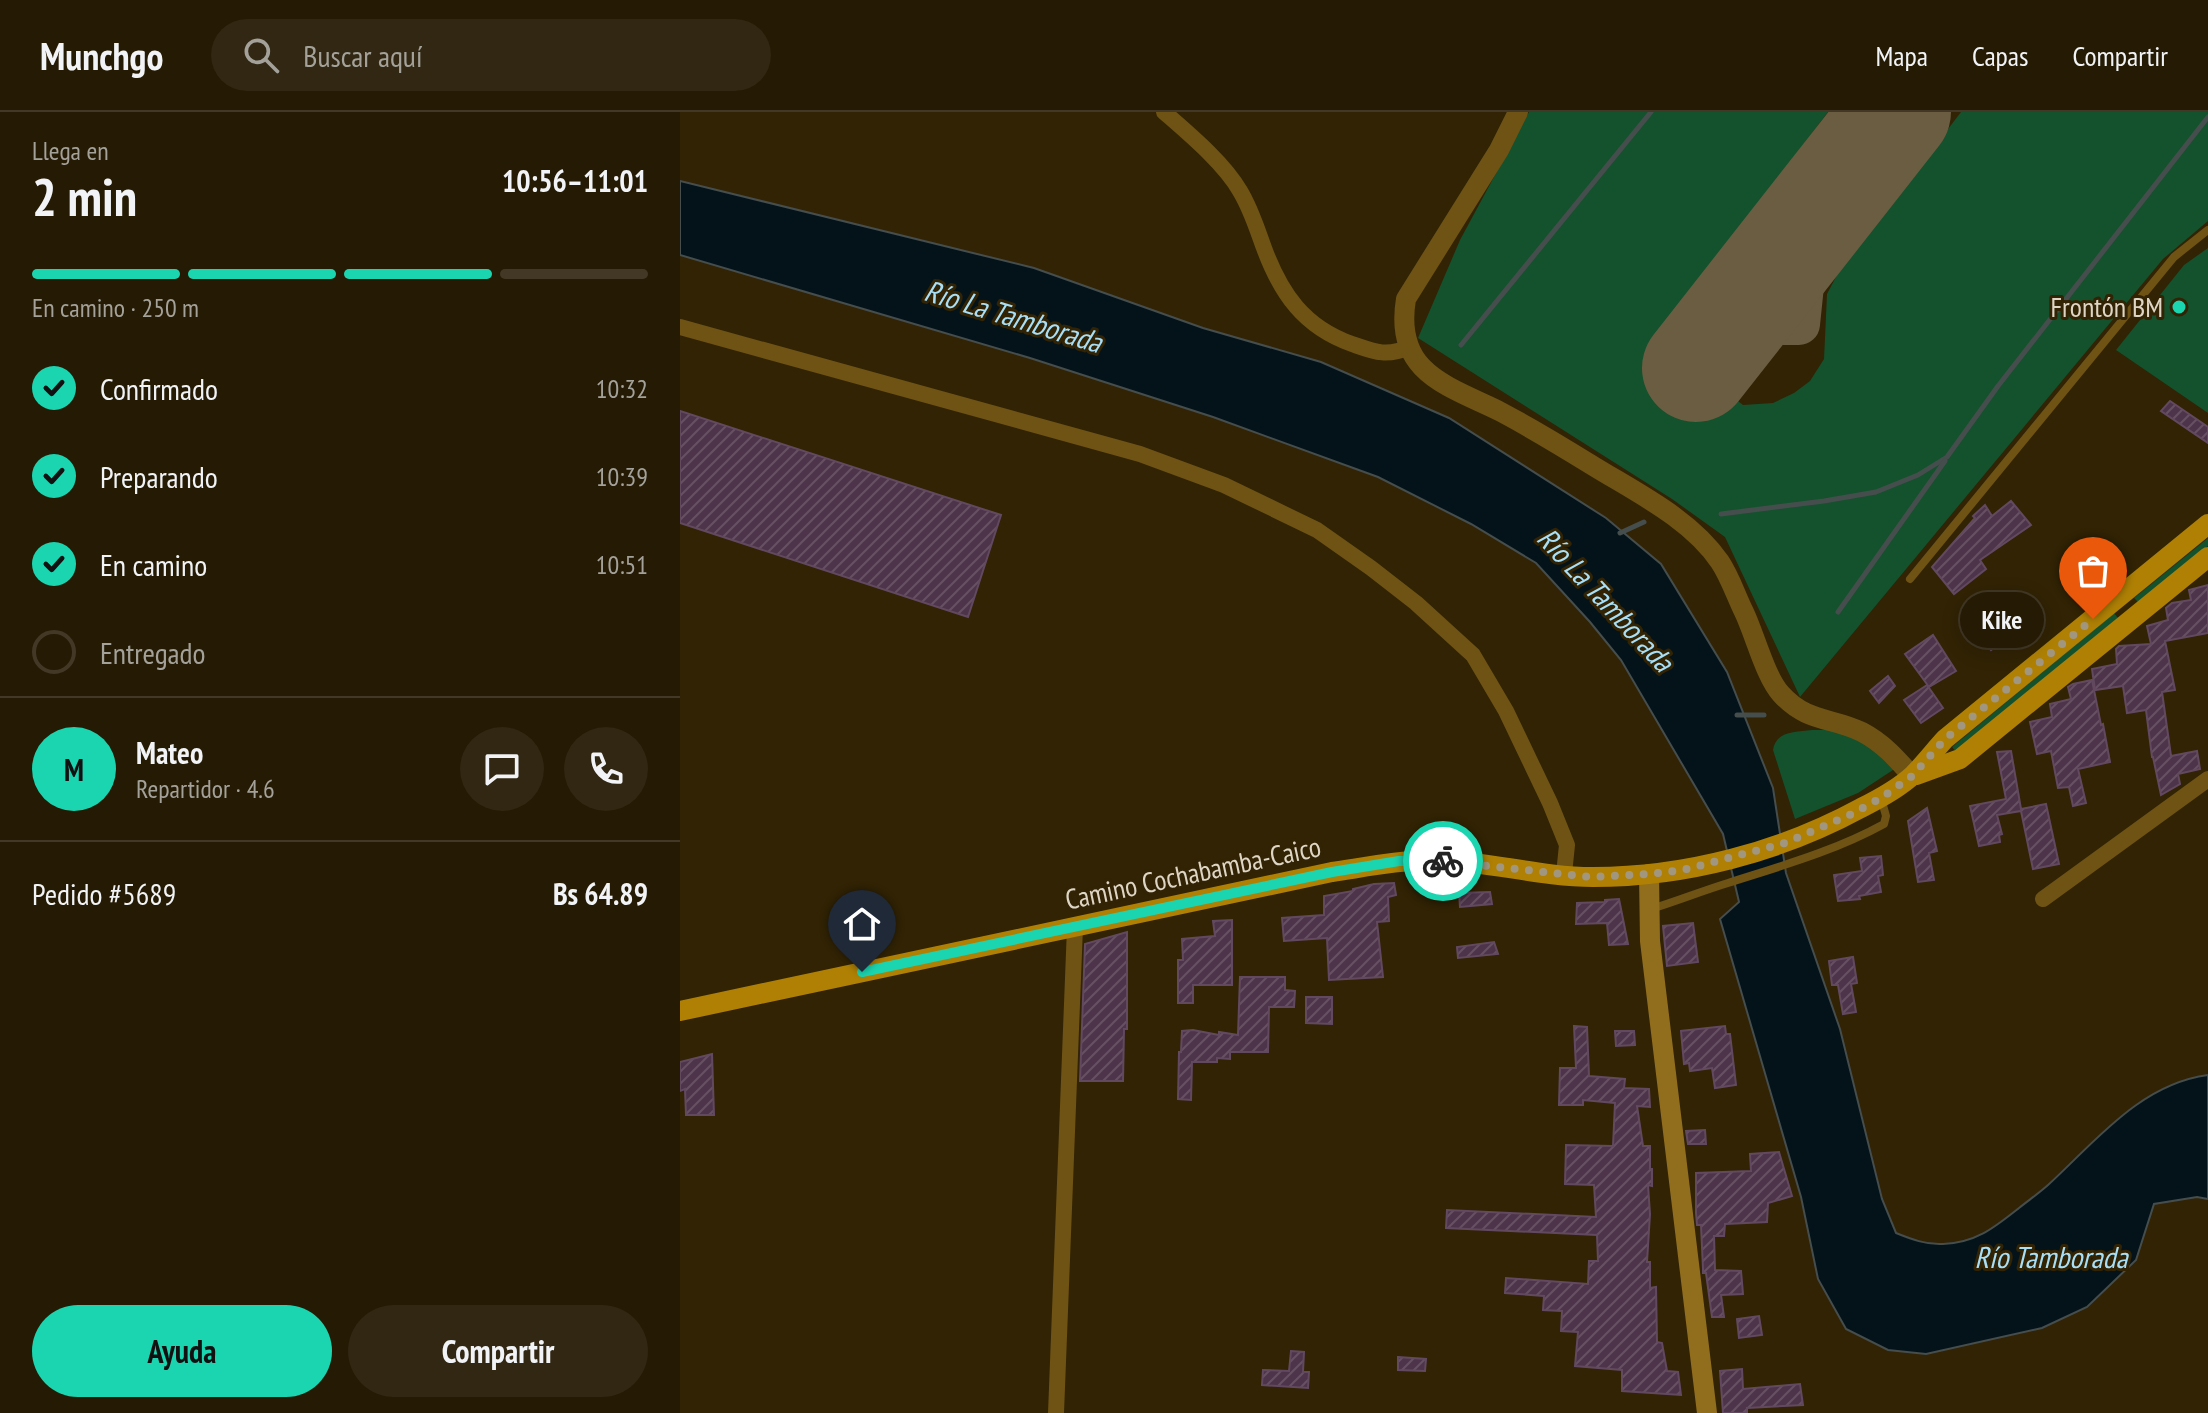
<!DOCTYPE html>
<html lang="es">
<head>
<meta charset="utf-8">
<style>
  :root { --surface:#251a03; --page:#312712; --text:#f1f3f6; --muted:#a3a19a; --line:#423825; --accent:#1bd5b1 }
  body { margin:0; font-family:"PT Sans Narrow",sans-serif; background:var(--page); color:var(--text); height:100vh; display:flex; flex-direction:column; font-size:30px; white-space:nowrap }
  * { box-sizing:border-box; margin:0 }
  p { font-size:26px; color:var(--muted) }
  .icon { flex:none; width:44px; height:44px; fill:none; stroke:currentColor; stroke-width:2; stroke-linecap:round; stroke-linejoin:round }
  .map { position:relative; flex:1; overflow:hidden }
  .panel { display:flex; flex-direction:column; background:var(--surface); width:680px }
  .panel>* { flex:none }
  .pin { position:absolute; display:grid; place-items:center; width:68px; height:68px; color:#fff; margin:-82px -34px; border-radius:50% 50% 50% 0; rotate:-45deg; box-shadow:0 0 8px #0007 }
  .pin .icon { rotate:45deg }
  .courier { position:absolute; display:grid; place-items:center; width:80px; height:80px; margin:-40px; border:6px solid #1bd5b1; border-radius:50%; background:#fff; color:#222; box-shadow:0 2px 10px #0007 }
  .bubble { position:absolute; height:56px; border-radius:28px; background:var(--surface); box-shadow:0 4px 20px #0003,0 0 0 2px var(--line); font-size:26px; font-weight:700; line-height:56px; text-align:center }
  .overview em { font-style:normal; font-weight:700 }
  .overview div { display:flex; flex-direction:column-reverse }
  .overview { display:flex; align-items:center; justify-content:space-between; height:136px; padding:0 32px }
  h1 { font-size:52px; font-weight:700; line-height:60px }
  .bar { display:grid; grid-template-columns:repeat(4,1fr); gap:12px 8px; align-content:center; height:96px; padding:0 32px }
  .bar i { height:10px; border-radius:6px; background:var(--line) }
  .bar .on { background:var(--accent) }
  .bar p { grid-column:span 4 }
  .line { display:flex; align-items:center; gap:20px; padding:0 32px; border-top:2px solid var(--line) }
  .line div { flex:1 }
  .round { display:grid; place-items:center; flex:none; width:84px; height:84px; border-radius:42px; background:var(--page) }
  ol { padding:0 32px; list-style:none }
  li { display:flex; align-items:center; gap:24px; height:88px }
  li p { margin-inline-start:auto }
  li .icon { padding:8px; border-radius:50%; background:var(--accent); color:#111; stroke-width:4 }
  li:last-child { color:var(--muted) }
  li i { width:44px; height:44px; border:4px solid var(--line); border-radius:50% }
  .primary-button { display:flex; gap:16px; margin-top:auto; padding:16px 32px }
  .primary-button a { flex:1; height:92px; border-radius:48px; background:var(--accent); color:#111; font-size:32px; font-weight:700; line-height:92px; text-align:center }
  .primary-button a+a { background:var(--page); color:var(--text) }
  header { display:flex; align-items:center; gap:48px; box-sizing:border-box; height:112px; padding:0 40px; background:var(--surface); border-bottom:2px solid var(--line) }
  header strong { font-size:38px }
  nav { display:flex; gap:44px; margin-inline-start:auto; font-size:28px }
  .search { width:560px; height:72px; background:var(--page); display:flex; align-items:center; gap:20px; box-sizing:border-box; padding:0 28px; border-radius:44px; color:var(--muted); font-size:30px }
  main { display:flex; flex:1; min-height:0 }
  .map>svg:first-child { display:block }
</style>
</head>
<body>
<header>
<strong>Munchgo</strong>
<div class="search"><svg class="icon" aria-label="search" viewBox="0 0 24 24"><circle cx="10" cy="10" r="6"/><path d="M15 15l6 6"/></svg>Buscar aquí</div>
<nav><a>Mapa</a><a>Capas</a><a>Compartir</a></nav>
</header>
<main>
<section class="panel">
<div class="overview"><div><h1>2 min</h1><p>Llega en</p></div><em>10:56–11:01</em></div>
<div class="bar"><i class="on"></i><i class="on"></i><i class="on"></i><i></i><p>En camino · 250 m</p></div>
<ol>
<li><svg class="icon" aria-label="check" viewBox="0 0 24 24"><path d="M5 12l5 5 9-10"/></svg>Confirmado<p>10:32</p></li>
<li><svg class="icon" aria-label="check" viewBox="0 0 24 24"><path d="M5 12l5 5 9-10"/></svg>Preparando<p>10:39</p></li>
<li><svg class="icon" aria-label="check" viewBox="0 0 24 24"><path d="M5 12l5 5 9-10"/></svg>En camino<p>10:51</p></li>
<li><i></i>Entregado</li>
</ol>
<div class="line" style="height:144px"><b class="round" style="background:var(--accent);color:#111">M</b><div><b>Mateo</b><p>Repartidor · 4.6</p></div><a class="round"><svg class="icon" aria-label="chat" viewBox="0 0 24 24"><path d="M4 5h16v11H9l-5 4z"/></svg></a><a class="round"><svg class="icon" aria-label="phone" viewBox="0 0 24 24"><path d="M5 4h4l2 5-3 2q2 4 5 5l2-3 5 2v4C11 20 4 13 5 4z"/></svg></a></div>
<div class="line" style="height:104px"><div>Pedido #5689</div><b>Bs 64.89</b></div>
<div class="primary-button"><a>Ayuda</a><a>Compartir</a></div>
</section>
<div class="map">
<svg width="1528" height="1301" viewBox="0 0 1528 1301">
  <defs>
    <pattern id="building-hatch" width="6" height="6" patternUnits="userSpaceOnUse" patternTransform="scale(2)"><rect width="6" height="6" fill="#4d344a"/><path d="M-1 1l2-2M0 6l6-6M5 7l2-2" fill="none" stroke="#665062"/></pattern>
  </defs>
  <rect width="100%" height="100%" fill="#312304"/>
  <!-- green -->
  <g fill="#14512d">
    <path d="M849,0H1148L976,225L1063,293L1093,291L1114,281L1130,269L1144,247L1147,182L1158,161L1281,0H1528V109L1483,147L1120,585L1045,425L992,387L738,226L780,128Z"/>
    <path d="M1528,136V301L1436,238L1504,153Z"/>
    <path d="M1528,426V434L1458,490L1454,486Z"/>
    <path d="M1434,501L1438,506L1276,640L1272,635Z"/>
    <path d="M1132,618H1160L1201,640L1213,653V658L1178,681L1115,707L1093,638C1096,619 1115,620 1132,618Z"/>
  </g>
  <!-- water -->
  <path fill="#04131a" stroke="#454d4d" stroke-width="2" d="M0,69L354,156L523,216L641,250L769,306L926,406L981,452L1047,560L1093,676L1106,761L1160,917L1202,1087L1216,1121C1231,1127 1246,1133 1263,1132C1296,1131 1315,1115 1339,1096C1349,1088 1359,1081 1368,1073C1415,1030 1460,972 1528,963V1087L1517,1085L1474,1092L1456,1148L1407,1195L1362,1216L1246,1242L1208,1238L1166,1217L1138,1167L1121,1085L1040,807L1059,790L1043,722L941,548L910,510L856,451L791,412L698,365L533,305L350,246L0,143Z"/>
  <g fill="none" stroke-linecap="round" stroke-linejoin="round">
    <!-- stream -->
    <g stroke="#454d4d" stroke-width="5">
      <path d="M781,233L971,0"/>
      <path d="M1041,402L1144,389L1196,380L1238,363L1267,345L1318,274L1528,5"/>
      <path d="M940,421L964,410"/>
      <path d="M1158,500L1265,349"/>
      <path d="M1057,603H1084"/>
    </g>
    <!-- taxiway -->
    <path stroke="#6a5d42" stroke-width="42" d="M1094,212H1119L1128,125L1145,94"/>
    <!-- runway -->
    <path stroke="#6a5d42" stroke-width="108" d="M1016,256L1217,0"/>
  </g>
  <!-- building -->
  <g fill="url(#building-hatch)" stroke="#634960" stroke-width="2">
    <path d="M1490,289L1528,315V331L1481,299Z"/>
    <path d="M0,299L321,403L288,505L0,411Z"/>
    <path d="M1331,389L1351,413L1300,448L1306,457L1274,482L1252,455L1295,406L1293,404L1305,393L1312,404Z"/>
    <path d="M1528,473V521L1485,529L1495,578L1482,580L1491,644L1517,639L1520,657L1498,662L1500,672L1481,683L1473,645H1472L1466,598L1447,601L1443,574L1415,578L1412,557L1437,552L1436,537L1439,534L1471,532L1467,514L1488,508L1486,496L1492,491L1511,488L1509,478Z"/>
    <path d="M1322,495L1338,516L1311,538L1294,516Z"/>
    <path d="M1253,523L1276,559L1249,575L1225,542Z"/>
    <path d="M1208,564L1215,574L1199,591L1190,579Z"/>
    <path d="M1412,568L1421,613L1423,612L1430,650L1398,657L1406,691L1393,694L1389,675L1378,676L1371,639L1357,642L1350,610L1372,605L1370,592L1391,587L1388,575L1393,572Z"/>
    <path d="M1247,573L1263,596L1241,611L1224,588Z"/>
    <path d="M1331,639L1341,697L1366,692L1379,752L1353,757L1341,699L1317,703L1322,722L1319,723L1320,730L1299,734L1290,694L1326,687L1317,640Z"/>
    <path d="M1247,696L1257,739L1249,741L1254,768L1238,770L1228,709Z"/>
    <path d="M1201,744L1203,763L1198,764L1201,780L1179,784L1180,787L1158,789L1154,763L1182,759L1180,746Z"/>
    <path d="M714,771L716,783L708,785L709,809L697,810L703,865L649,868L647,826L604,829L602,806L644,803V784L673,779V777L694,772Z"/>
    <path d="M810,780L812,792L780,795L779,781Z"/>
    <path d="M939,787L948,832L929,833L927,811L896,812L897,791L925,790V788Z"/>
    <path d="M552,808V873H513V891H498V848H503L502,827L535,824L533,809Z"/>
    <path d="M1013,811L1018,850L987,854L983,814Z"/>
    <path d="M447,820V917H444L443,969H400L405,832Z"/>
    <path d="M814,830L818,842L778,846L777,835Z"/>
    <path d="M1173,845L1177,871L1171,872L1176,900L1163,902L1158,873H1152L1149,849Z"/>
    <path d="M560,865H605V878L615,879L614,895H589L588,940H550V947L537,946V950H512L511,988L498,987L499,940H501L502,919L513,918L539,923V920L558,923Z"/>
    <path d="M626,885H652V912L626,911Z"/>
    <path d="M894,914L907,915L909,964L945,967L944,976L969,977L970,995L957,994L963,1034H970V1057H972V1074L968,1073L970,1102L967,1150H970V1176L976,1175L977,1230L982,1231L987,1259L998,1260L1001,1283L942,1279V1258L895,1254L898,1220L881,1219L882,1199L863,1198L864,1184L825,1181L826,1166L908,1172L909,1149H918L917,1123L766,1116L767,1098L916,1105L914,1073L885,1072L886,1033L933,1034L935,991L903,988V993H879L880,956H896Z"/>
    <path d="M1045,914L1046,922H1050L1056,973L1035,976L1032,956L1010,959L1009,951L1004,952L1001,919Z"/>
    <path d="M935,919H954L955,933L936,934Z"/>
    <path d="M32,942L34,1003H6L5,977L0,979V950Z"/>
    <path d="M1025,1018L1026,1032H1008L1006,1019Z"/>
    <path d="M1099,1040L1112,1084L1088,1091L1087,1110L1045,1112L1044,1124H1034L1035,1158L1061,1159L1063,1182L1041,1183L1044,1205H1032L1026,1161H1023V1157L1021,1113H1017L1016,1101V1061L1071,1059L1070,1042Z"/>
    <path d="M1079,1204L1082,1223L1059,1226L1057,1207Z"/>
    <path d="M611,1239L624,1240L623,1260H629L628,1276L582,1273L583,1258L609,1259Z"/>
    <path d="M718,1245L746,1247L745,1259L718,1258Z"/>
    <path d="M1062,1257L1063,1277L1120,1272L1123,1293L1067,1296V1301H1043L1040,1259Z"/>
  </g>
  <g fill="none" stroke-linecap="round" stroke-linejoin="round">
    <!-- service -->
    <g stroke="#6f5314" stroke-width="8">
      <path d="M1230,467L1494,145L1528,118"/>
      <path d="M971,797C997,789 1022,779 1048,771C1101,754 1155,739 1204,712L1206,704L1201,686"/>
    </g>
    <!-- minor -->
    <g stroke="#6f5314" stroke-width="16">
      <path d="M484,0C508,21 544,51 560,79C571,97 577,117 584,136C601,182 624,215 672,232C695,240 706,245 730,235"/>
      <path d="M0,215L460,342L544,373L637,418L691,456L736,491L793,543L826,599L870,691L887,733L884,762"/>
      <path d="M1363,787L1528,667"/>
      <path d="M376,1301L395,815"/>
    </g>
    <!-- tertiary -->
    <path stroke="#6f5314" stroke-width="20" d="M838,0L819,38L726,187C722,211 724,236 742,255C762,276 796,287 821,300C851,316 881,334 910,352C955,380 1010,406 1040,450C1050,465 1056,484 1064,500C1075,523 1085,564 1101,582C1127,611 1152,605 1182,620C1203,631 1217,647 1232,664"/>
    <!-- secondary -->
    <path stroke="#916d1e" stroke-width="20" d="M969,762L970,829L1027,1301"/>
    <!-- primary -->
    <g stroke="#af8004" stroke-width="20">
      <path d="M1236,663L1280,647L1528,445"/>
      <path d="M0,899L652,760C686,755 720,748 755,748C808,749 860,765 913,765C1005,765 1100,740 1181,696C1199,687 1218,677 1233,663C1244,652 1254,639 1265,627L1528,412"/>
    </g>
  </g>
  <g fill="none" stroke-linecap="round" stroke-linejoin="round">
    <!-- done -->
    <path stroke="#a19781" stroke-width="8" stroke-dasharray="0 14.4" d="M763,749L910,765L969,762L1003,758L1105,731L1172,702L1201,686L1232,664L1265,627L1413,507"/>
    <!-- route -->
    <path stroke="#1bd5b1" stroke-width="10" d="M182,860L652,760L719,749H763"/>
  </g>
  <!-- markers -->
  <circle fill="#1bd5b1" stroke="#312304" stroke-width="3" cx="1499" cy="195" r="8"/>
  <g text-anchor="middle" stroke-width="6" stroke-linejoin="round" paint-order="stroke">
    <!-- poi labels -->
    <g font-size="28" fill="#ded5c4" stroke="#312304" text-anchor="end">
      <text x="1483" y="205">Frontón BM</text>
    </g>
    <!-- street labels -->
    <g font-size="28" fill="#ded5c4" stroke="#312304">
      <text transform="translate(513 761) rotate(-12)" y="10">Camino Cochabamba-Caico</text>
    </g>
    <!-- water labels -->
    <g font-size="30" font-style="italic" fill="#a9dff6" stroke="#312304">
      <text transform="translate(333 205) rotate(17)" y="10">Río La Tamborada</text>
      <text transform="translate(925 488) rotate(47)" y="10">Río La Tamborada</text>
      <text x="1371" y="1156">Río Tamborada</text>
    </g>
  </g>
</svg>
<div class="pin" style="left:1413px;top:507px;background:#ea580c"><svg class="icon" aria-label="bag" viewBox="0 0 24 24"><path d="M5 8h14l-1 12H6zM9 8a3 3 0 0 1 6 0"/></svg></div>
<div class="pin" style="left:182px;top:860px;background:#1f2937"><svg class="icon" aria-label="home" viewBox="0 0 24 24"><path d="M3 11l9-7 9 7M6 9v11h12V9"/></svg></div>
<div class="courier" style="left:763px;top:749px"><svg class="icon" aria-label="bike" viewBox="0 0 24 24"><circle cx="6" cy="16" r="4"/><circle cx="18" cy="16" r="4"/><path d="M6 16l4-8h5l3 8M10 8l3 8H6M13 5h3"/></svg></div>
<div class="bubble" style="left:1280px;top:480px;width:84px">Kike</div>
</div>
</main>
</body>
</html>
